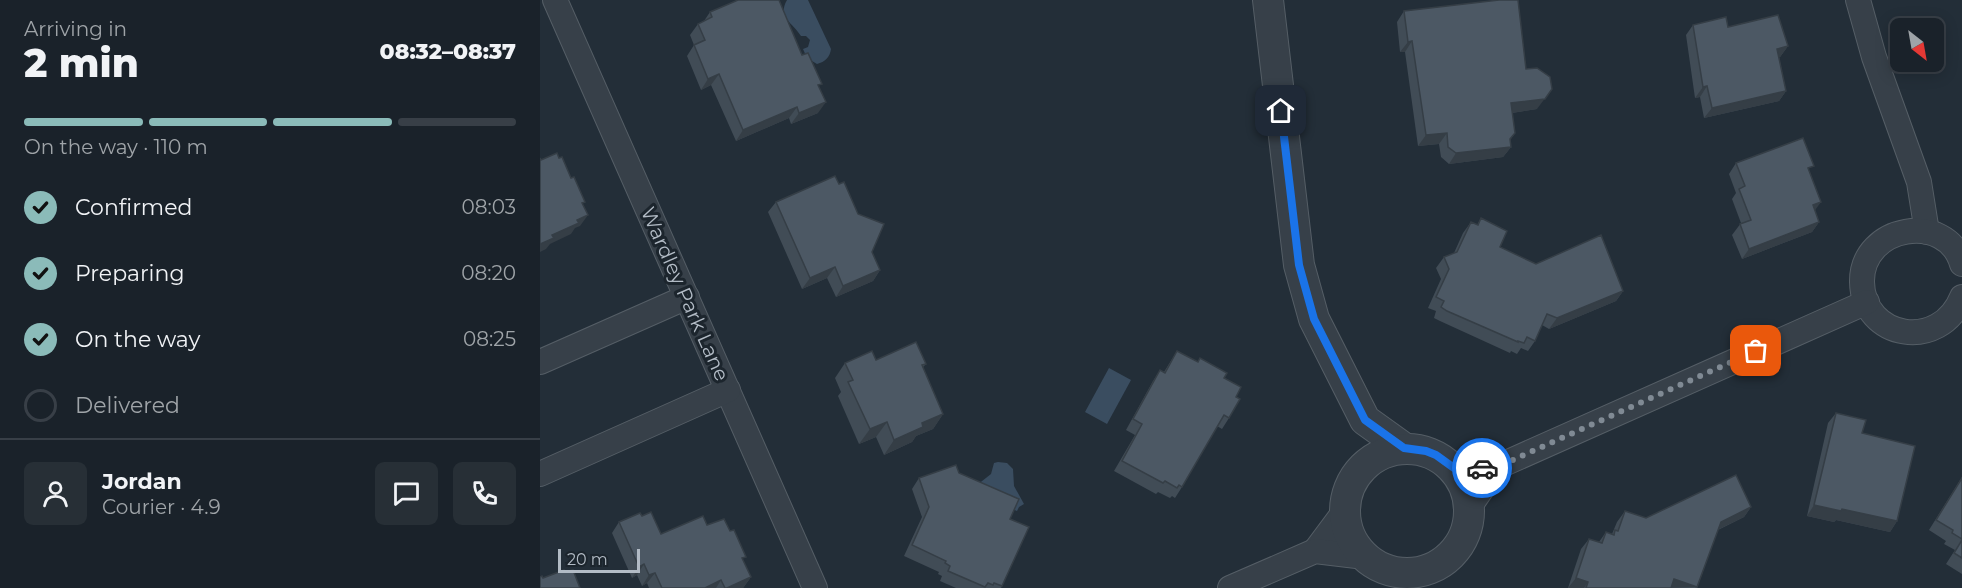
<!DOCTYPE html>
<html lang="en">
<head>
<meta charset="utf-8">
<style>
  :root { --surface:#1a222a; --page:#272f36; --text:#f1f3f6; --muted:#9fa4a8; --line:#383f47; --accent:#8bbbb9 }
  body { margin:0; font-family:Montserrat,sans-serif; background:var(--page); color:var(--text); height:100vh; display:flex; flex-direction:column; font-size:22px; white-space:nowrap }
  * { box-sizing:border-box; margin:0 }
  p { font-size:20px; color:var(--muted) }
  .icon { flex:none; width:33px; height:33px; fill:none; stroke:currentColor; stroke-width:2; stroke-linecap:round; stroke-linejoin:round }
  .map { position:relative; flex:1; overflow:hidden }
  .panel { display:flex; flex-direction:column; background:var(--surface); width:540px }
  .panel>* { flex:none }
  .needle { width:39px; rotate:149deg }
  .buttons { position:absolute; left:1350px; top:18px; display:grid; gap:12px }
  .buttons a { display:grid; place-items:center; width:54px; height:54px; border-radius:9px; background:var(--surface); box-shadow:0 3px 15px #0003,0 0 0 2px var(--line); font-size:30px }
  .scale { position:absolute; left:18px; bottom:15px; width:82px; box-sizing:border-box; padding-left:6px; border:3px solid #b2bbc5; border-top:0; font-size:16px; line-height:21px; white-space:nowrap; color:#b2bbc5; -webkit-text-stroke:4px #1c252d; paint-order:stroke }
  .pin { position:absolute; display:grid; place-items:center; width:51px; height:51px; color:#fff; margin:-26px; border-radius:12px; box-shadow:0 3px 9px #0006 }
  .courier { position:absolute; display:grid; place-items:center; width:60px; height:60px; margin:-30px; border:4px solid #1a73e8; border-radius:50%; background:#fff; color:#222; box-shadow:0 2px 8px #0007 }
  .overview em { font-style:normal; font-weight:800 }
  .overview div { display:flex; flex-direction:column-reverse }
  .overview { display:flex; align-items:center; justify-content:space-between; height:102px; padding:0 24px }
  h1 { font-size:39px; font-weight:800; line-height:45px }
  .bar { display:grid; grid-template-columns:repeat(4,1fr); gap:9px 6px; align-content:center; height:72px; padding:0 24px }
  .bar i { height:8px; border-radius:4px; background:var(--line) }
  .bar .current { background:var(--accent) }
  .bar p { grid-column:span 4 }
  .line { display:flex; align-items:center; gap:15px; padding:0 24px; border-top:2px solid var(--line) }
  .line div { flex:1 }
  .round { display:grid; place-items:center; flex:none; width:63px; height:63px; border-radius:9px; background:var(--page) }
  ol { padding:0 24px; list-style:none }
  li { display:flex; align-items:center; gap:18px; height:66px }
  li p { margin-inline-start:auto }
  li .icon { padding:6px; border-radius:50%; background:var(--accent); color:#111; stroke-width:4 }
  li:last-child { color:var(--muted) }
  li i { width:33px; height:33px; border:3px solid var(--line); border-radius:50% }
  main { display:flex; flex:1; min-height:0 }
  .map>svg:first-child { display:block }
</style>
</head>
<body>
<main>
<section class="panel">
<div class="overview"><div><h1>2 min</h1><p>Arriving in</p></div><em>08:32–08:37</em></div>
<div class="bar"><i class="current"></i><i class="current"></i><i class="current"></i><i></i><p>On the way · 110 m</p></div>
<ol>
<li><svg class="icon" aria-label="check" viewBox="0 0 24 24"><path d="M5 12l5 5 9-10"/></svg>Confirmed<p>08:03</p></li>
<li><svg class="icon" aria-label="check" viewBox="0 0 24 24"><path d="M5 12l5 5 9-10"/></svg>Preparing<p>08:20</p></li>
<li><svg class="icon" aria-label="check" viewBox="0 0 24 24"><path d="M5 12l5 5 9-10"/></svg>On the way<p>08:25</p></li>
<li><i></i>Delivered</li>
</ol>
<div class="line" style="height:108px"><a class="round"><svg class="icon" aria-label="person" viewBox="0 0 24 24"><circle cx="12" cy="8" r="4"/><path d="M4 21q1-7 8-7t8 7"/></svg></a><div><b>Jordan</b><p>Courier · 4.9</p></div><a class="round"><svg class="icon" aria-label="chat" viewBox="0 0 24 24"><path d="M4 5h16v11H9l-5 4z"/></svg></a><a class="round"><svg class="icon" aria-label="phone" viewBox="0 0 24 24"><path d="M5 4h4l2 5-3 2q2 4 5 5l2-3 5 2v4C11 20 4 13 5 4z"/></svg></a></div>
</section>
<div class="map">
<svg width="1422" height="588" viewBox="0 0 1422 588">
  <rect width="100%" height="100%" fill="#232e38"/>
  <!-- water -->
  <g fill="#3a4d60">
    <path d="M247,0H268L291,49C290,57 285,62 277,64L267,58L263,49L268,47L270,40L266,36H261C253,23 237,17 247,0Z"/>
    <path d="M569,368L591,380L567,424L545,412Z"/>
    <path d="M458,462L467,463L473,469L474,486L484,504L479,507L477,511L440,495L437,485L451,474L454,463Z"/>
  </g>
  <g fill="none" stroke-linecap="round" stroke-linejoin="round">
    <defs>
      <g id="minor">
        <path d="M15,0L275,588"/>
        <path d="M1318,0L1334,57L1379,182L1387,232"/>
        <path d="M1422,264C1407,211 1321,225 1322,282C1323,339 1400,352 1422,297"/>
        <path d="M0,362L147,297"/>
        <path d="M914,468L957,467L1327,302"/>
        <path d="M0,474L188,390"/>
        <path d="M930,506L957,467"/>
        <path d="M775,551L804,512"/>
        <path d="M690,588L775,551L825,557"/>
      </g>
      <g id="tertiary">
        <path d="M728,0L759,265L774,319L825,420L864,448"/>
        <circle cx="867" cy="511" r="62"/>
      </g>
    </defs>
    <!-- minor casing -->
    <use href="#minor" stroke="#555e66" stroke-width="26"/>
    <!-- tertiary casing -->
    <use href="#tertiary" stroke="#555e66" stroke-width="32"/>
    <!-- minor -->
    <use href="#minor" stroke="#374049" stroke-width="24"/>
    <!-- tertiary -->
    <use href="#tertiary" stroke="#374049" stroke-width="30"/>
  </g>
  <!-- wall -->
  <g fill="#414c56">
    <path d="M864,11L986,69L997,109L972,113L975,133L970,140L971,147L963,157L909,164L901,157L899,144L878,146L865,52H860L857,22Z"/>
    <path d="M170,12L262,55L279,87L278,113L251,124L249,118L196,141L171,85L161,90L147,56L154,45L150,35L158,24L164,21Z"/>
    <path d="M1153,25L1188,27L1248,46L1240,57H1239L1246,91L1239,101L1164,118L1160,97L1155,98L1146,35Z"/>
    <path d="M1196,163L1269,172L1275,211L1279,222L1272,232L1202,259L1192,235L1201,223L1192,199L1196,193L1189,174Z"/>
    <path d="M236,202L332,252L340,270L333,281L296,297L287,278L262,289L228,212Z"/>
    <path d="M941,218L960,247L996,264L1083,291L1076,301L1009,329L1002,325L995,341L988,351L981,348L977,354L971,351L970,353L900,321L894,318L896,311L888,308L901,279L896,268L904,257L914,253L923,233L931,222L937,225Z"/>
    <path d="M637,351L684,378L696,397L689,418L682,429L677,426L642,487L635,498L632,496L630,498L618,492L616,494L574,471L595,435L586,430L613,381L620,370L624,372Z"/>
    <path d="M336,360L386,364L383,367L403,414L393,429L376,436L372,442L344,455L336,437L319,444L298,396L301,392L295,378L305,363Z"/>
    <path d="M1296,413L1322,433L1357,521L1350,532L1296,520L1294,522L1267,516L1288,423Z"/>
    <path d="M419,473L470,519L462,586L461,588H416L400,581L402,576L398,574L399,572L364,556L382,517L372,489L379,478Z"/>
    <path d="M1422,477V574L1406,564L1415,550L1404,544L1406,541L1389,530Z"/>
    <path d="M1211,507L1204,517L1178,530L1157,588H1028L1041,549L1049,539L1059,542L1066,532L1072,534L1077,522L1085,511L1106,518Z"/>
    <path d="M102,516L121,534L167,525L203,561L211,577L203,588H109L107,583L102,586L97,575L92,578L72,533L79,522Z"/>
  </g>
  <!-- shaded-wall -->
  <g fill="#353e46">
    <path d="M872,41L865,52H860L868,42Z"/>
    <path d="M1248,46L1240,57L1229,60L1237,49Z"/>
    <path d="M179,74L171,85L161,90L168,79Z"/>
    <path d="M1167,86L1160,97L1155,98L1163,87Z"/>
    <path d="M1012,89L997,109L964,114L971,103Z"/>
    <path d="M1246,91L1239,101L1164,118L1172,108Z"/>
    <path d="M286,102L278,113L251,124L259,113Z"/>
    <path d="M257,107L249,118L196,141L203,130Z"/>
    <path d="M907,133L899,144L878,146L886,135Z"/>
    <path d="M975,133L968,143L971,147L963,157L909,164L916,153Z"/>
    <path d="M1281,202L1273,213V205Z"/>
    <path d="M48,215L40,226L35,228L31,234L10,244L6,249L0,252V244L12,235L37,220Z"/>
    <path d="M1279,222L1272,232L1202,259L1209,249Z"/>
    <path d="M295,267L287,278L262,289L270,278Z"/>
    <path d="M340,270L333,281L296,297L303,286Z"/>
    <path d="M1083,291L1076,301L1009,329L1017,318Z"/>
    <path d="M403,414L393,429L376,436L372,442L344,455L354,440L382,423Z"/>
    <path d="M347,422L336,437L319,444L330,429Z"/>
    <path d="M1274,505L1302,509L1357,521L1350,532L1296,520L1294,522L1267,516Z"/>
    <path d="M1211,507L1204,517L1173,532L1181,522Z"/>
    <path d="M104,564L97,575L92,578L99,567Z"/>
    <path d="M115,573L107,583L102,586L109,575Z"/>
    <path d="M211,577L203,588H187Z"/>
    <path d="M1036,578L1048,582L1044,588H1028Z"/>
    <path d="M1134,579L1157,587L1128,588Z"/>
    <path d="M181,580L176,588H165Z"/>
  </g>
  <!-- building -->
  <g fill="#4c5864" stroke="#353e46" stroke-width="1.5">
    <path d="M198,0H239L262,55L268,53L282,84L278,85L286,102L259,113L257,107L203,130L179,74L168,79L154,45L165,40L158,24L172,17L170,12Z"/>
    <path d="M959,0H978L986,69L997,68L1010,77L1012,89L1005,99L971,103L975,133L970,139L971,147L916,153L908,147L907,133L886,135L872,41L868,42L864,11Z"/>
    <path d="M1238,15L1248,46L1237,49L1246,91L1172,108L1167,86L1163,87L1153,25L1186,17L1188,27Z"/>
    <path d="M1263,138L1274,166L1268,168L1281,202L1273,205L1279,222L1209,249L1200,224L1211,220L1199,189L1205,186L1196,163Z"/>
    <path d="M17,153L19,158L22,157L31,178L34,177L45,202L42,203L48,215L37,220L39,223L12,235L14,238L0,244V158L1,160Z"/>
    <path d="M295,176L299,184L304,182L318,214L344,224L332,252L340,270L303,286L295,267L270,278L236,202Z"/>
    <path d="M941,218L967,231L960,247L996,264L1061,235L1083,291L1017,318L1007,314L995,341L987,337L984,343L978,341V342L907,311L901,307L904,301L896,297L909,269L904,257L917,252L931,222L938,225Z"/>
    <path d="M376,342L386,364L382,365L403,414L382,423L383,427L354,440L347,422L330,429L308,382L313,380L305,363L332,351L336,360Z"/>
    <path d="M637,351L658,362L660,358L687,373L684,378L701,387L696,397L700,399L689,418L684,415L642,487L639,485L637,488L625,481L623,483L582,461L602,424L593,419L620,370L625,373Z"/>
    <path d="M1296,413L1326,420L1322,433L1375,446L1357,521L1302,509L1301,511L1274,505Z"/>
    <path d="M416,465L419,473L479,499L470,519L489,527L462,586L454,583L453,585L448,583L445,587L408,571L410,566L405,563L406,561L372,545L389,507L379,478Z"/>
    <path d="M1196,475L1211,507L1181,522L1157,587L1134,579L1131,588H1046L1048,582L1036,578L1049,539L1062,543L1066,532L1074,535L1075,530L1078,531L1085,511L1106,518Z"/>
    <path d="M1422,478V539L1412,533L1413,530L1396,520Z"/>
    <path d="M111,512L121,534L163,516L167,525L184,519L190,531L194,530L206,557L202,558L211,577L187,588H185L181,580L165,588H122L115,573L109,575L104,564L99,567L79,522L100,513L102,516Z"/>
    <path d="M1422,540V558L1414,553Z"/>
    <path d="M24,570L25,572L33,570L40,588H0V577L2,576L3,578Z"/>
  </g>
  <g fill="none" stroke-linecap="round" stroke-linejoin="round">
    <!-- done -->
    <path stroke="#808a94" stroke-width="6" stroke-dasharray="0 10.8" d="M942,468L957,467L1216,351"/>
    <!-- route -->
    <path stroke="#1a73e8" stroke-width="8" d="M741,111L759,265L774,319L825,420L864,448L886,451L896,455L914,468H942"/>
  </g>
  <g text-anchor="middle" stroke-width="6" stroke-linejoin="round" paint-order="stroke">
    <!-- street labels -->
    <g font-size="20" fill="#b2bbc5" stroke="#1c252d">
      <text transform="translate(145 294) rotate(66)" y="7">Wardley Park Lane</text>
    </g>
  </g>
</svg>
<div class="buttons">
<a><svg class="needle" viewBox="-14 -14 28 28"><path d="M0-13l5 13h-10z" fill="#e53935"/><path d="M0 13l5-13h-10z" fill="#9fa4a8"/></svg></a>
</div>
<div class="scale">20 m</div>
<div class="pin" style="left:1216px;top:351px;background:#ea580c"><svg class="icon" aria-label="bag" viewBox="0 0 24 24"><path d="M5 8h14l-1 12H6zM9 8a3 3 0 0 1 6 0"/></svg></div>
<div class="pin" style="left:741px;top:111px;background:#1f2937"><svg class="icon" aria-label="home" viewBox="0 0 24 24"><path d="M3 11l9-7 9 7M6 9v11h12V9"/></svg></div>
<div class="courier" style="left:942px;top:468px"><svg class="icon" aria-label="car" viewBox="0 0 24 24"><path d="M5 17H2v-5l4-1 3-4h7l3 4 3 1v5h-3M9 17h6M6 11h13"/><circle cx="7" cy="17" r="2"/><circle cx="17" cy="17" r="2"/></svg></div>
</div>
</main>
</body>
</html>
